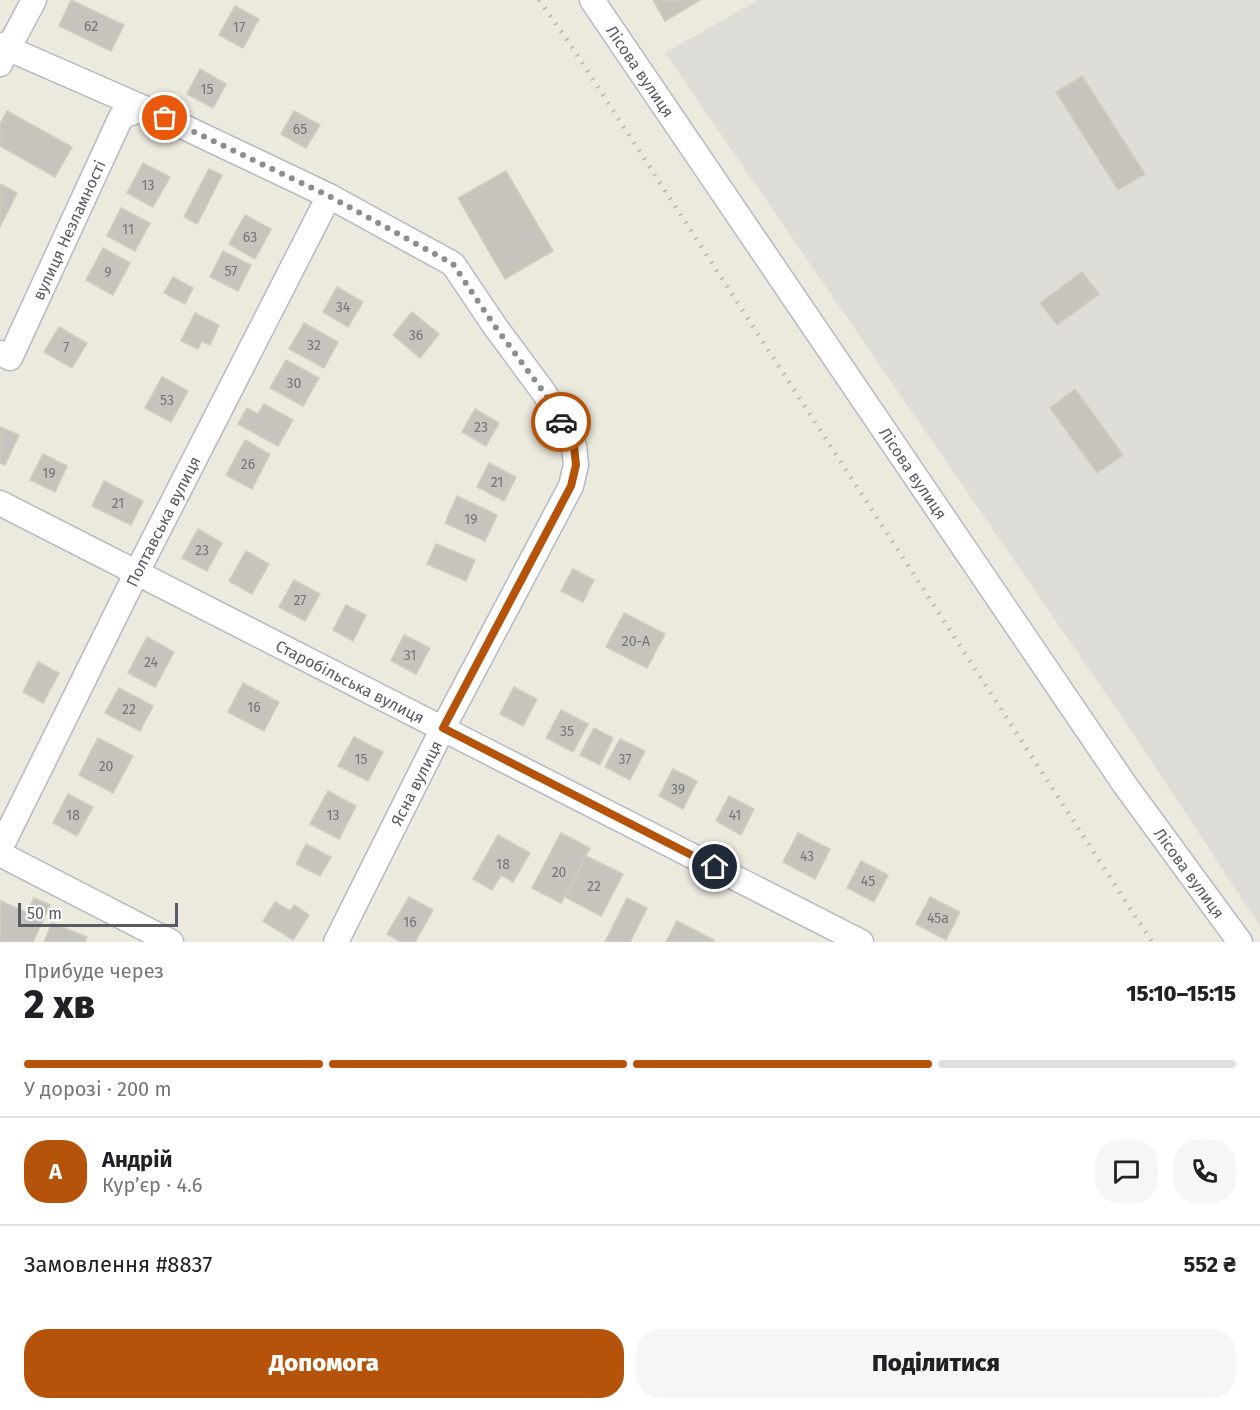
<!DOCTYPE html>
<html lang="uk">
<head>
<meta charset="utf-8">
<style>
  :root { --surface:#fff; --page:#f6f6f6; --text:#202124; --muted:#757577; --line:#e0e0e0; --accent:#b45309 }
  body { margin:0; font-family:"Fira Sans",sans-serif; background:var(--page); color:var(--text); height:100vh; display:flex; flex-direction:column; font-size:22px; white-space:nowrap }
  * { box-sizing:border-box; margin:0 }
  p { font-size:20px; color:var(--muted) }
  .icon { flex:none; width:33px; height:33px; fill:none; stroke:currentColor; stroke-width:2; stroke-linecap:round; stroke-linejoin:round }
  .map { position:relative; height:942px; overflow:hidden }
  .details { display:flex; flex-direction:column; background:var(--surface); flex:1 }
  .details>* { flex:none }
  .scale { position:absolute; left:18px; bottom:15px; width:160px; box-sizing:border-box; padding-left:6px; border:3px solid #585b61; border-top:0; font-size:16px; line-height:21px; white-space:nowrap; color:#585b61; -webkit-text-stroke:4px #fff; paint-order:stroke }
  .pin { position:absolute; display:grid; place-items:center; width:51px; height:51px; color:#fff; margin:-26px; border:3px solid #fff; border-radius:50%; box-shadow:0 2px 6px #0007 }
  .courier { position:absolute; display:grid; place-items:center; width:60px; height:60px; margin:-30px; border:4px solid #b45309; border-radius:50%; background:#fff; color:#222; box-shadow:0 2px 8px #0007 }
  .headline em { font-style:normal; font-weight:800 }
  .headline div { display:flex; flex-direction:column-reverse }
  .headline { display:flex; align-items:center; justify-content:space-between; height:102px; padding:0 24px }
  h1 { font-size:39px; font-weight:800; line-height:45px }
  .bar { display:grid; grid-template-columns:repeat(4,1fr); gap:9px 6px; align-content:center; height:72px; padding:0 24px }
  .bar i { height:8px; border-radius:4px; background:var(--line) }
  .bar .selected { background:var(--accent) }
  .bar p { grid-column:span 4 }
  .line { display:flex; align-items:center; gap:15px; padding:0 24px; border-top:2px solid var(--line) }
  .line div { flex:1 }
  .round { display:grid; place-items:center; flex:none; width:63px; height:63px; border-radius:24px; background:var(--page) }
  .button { display:flex; gap:12px; margin-top:auto; padding:12px 24px }
  .button a { flex:1; height:69px; border-radius:24px; background:var(--accent); color:#fff; font-size:24px; font-weight:800; line-height:69px; text-align:center }
  .button a+a { background:var(--page); color:var(--text) }
  .map>svg:first-child { display:block }
</style>
</head>
<body>
<div class="map">
<svg width="1260" height="942" viewBox="0 0 1260 942">
  <rect width="100%" height="100%" fill="#eceadf"/>
  <!-- industrial -->
  <path fill="#dfddd7" d="M758,0H1260V926L1126,723L665,53Z"/>
  <!-- building -->
  <g fill="#c6c4bd" stroke="#d0ccbe" stroke-width="1.5">
    <path d="M71,0L124,25L111,51L59,26Z"/>
    <path d="M653,0H700L665,21Z"/>
    <path d="M235,6L259,19L243,48L219,35Z"/>
    <path d="M200,69L226,84L213,108L187,94Z"/>
    <path d="M1082,76L1145,174L1118,190L1056,92Z"/>
    <path d="M7,111L72,147L55,177L0,146V124Z"/>
    <path d="M294,111L320,125L306,148L281,134Z"/>
    <path d="M143,163L170,177L153,207L127,193Z"/>
    <path d="M209,169L222,175L197,224L184,217Z"/>
    <path d="M506,171L553,251L505,279L458,198Z"/>
    <path d="M0,184L17,193L0,227Z"/>
    <path d="M121,208L150,223L135,251L107,236Z"/>
    <path d="M245,215L271,229L255,259L229,244Z"/>
    <path d="M103,248L130,263L113,295L86,280Z"/>
    <path d="M223,251L251,265L238,291L210,277Z"/>
    <path d="M1082,272L1099,294L1057,325L1040,303Z"/>
    <path d="M173,277L193,288L185,304L164,293Z"/>
    <path d="M337,287L363,302L348,327L323,312Z"/>
    <path d="M412,312L439,334L420,358L393,335Z"/>
    <path d="M195,313L219,325L210,345L202,341L198,349L181,341Z"/>
    <path d="M304,323L338,342L324,368L289,349Z"/>
    <path d="M59,327L87,343L72,368L44,352Z"/>
    <path d="M286,360L319,378L303,406L270,388Z"/>
    <path d="M162,377L188,391L171,422L145,408Z"/>
    <path d="M1075,389L1123,455L1097,473L1050,408Z"/>
    <path d="M264,404L293,420L278,446L238,424L247,408L258,414Z"/>
    <path d="M475,409L499,423L486,446L462,432Z"/>
    <path d="M0,427L19,435L5,465L0,463Z"/>
    <path d="M245,440L270,454L252,489L226,475Z"/>
    <path d="M43,454L67,466L55,492L30,480Z"/>
    <path d="M489,463L516,477L504,501L477,487Z"/>
    <path d="M104,481L143,501L131,525L92,506Z"/>
    <path d="M457,496L497,515L485,541L445,523Z"/>
    <path d="M198,529L222,543L207,571L182,558Z"/>
    <path d="M436,544L475,560L466,581L427,564Z"/>
    <path d="M246,551L269,564L252,594L229,581Z"/>
    <path d="M573,569L594,580L583,602L561,591Z"/>
    <path d="M294,580L320,594L305,621L279,607Z"/>
    <path d="M346,605L366,615L353,641L333,630Z"/>
    <path d="M624,613L665,634L647,668L606,647Z"/>
    <path d="M404,635L430,648L416,674L391,661Z"/>
    <path d="M147,637L174,652L155,687L128,673Z"/>
    <path d="M38,662L59,673L43,703L23,692Z"/>
    <path d="M243,683L279,702L264,731L228,712Z"/>
    <path d="M514,687L537,699L523,726L500,714Z"/>
    <path d="M119,688L153,706L140,731L105,713Z"/>
    <path d="M561,710L588,724L573,752L546,738Z"/>
    <path d="M594,728L613,738L600,765L580,755Z"/>
    <path d="M354,737L383,752L368,781L338,766Z"/>
    <path d="M98,738L133,756L113,793L79,775Z"/>
    <path d="M620,739L645,751L630,780L605,767Z"/>
    <path d="M673,769L697,781L683,809L659,796Z"/>
    <path d="M328,791L356,806L339,839L310,824Z"/>
    <path d="M68,794L93,807L77,836L53,823Z"/>
    <path d="M729,796L754,809L741,835L716,821Z"/>
    <path d="M561,833L590,848L561,903L532,888Z"/>
    <path d="M798,833L830,849L815,879L783,862Z"/>
    <path d="M498,835L530,853L513,882L501,875L492,890L473,879Z"/>
    <path d="M306,844L331,857L320,876L296,864Z"/>
    <path d="M586,856L623,874L601,916L565,897Z"/>
    <path d="M861,861L888,875L874,902L847,888Z"/>
    <path d="M409,897L433,910L415,942H401L387,934Z"/>
    <path d="M930,897L960,912L946,940L916,924Z"/>
    <path d="M34,898L50,905L33,942H0L1,901L27,913Z"/>
    <path d="M627,898L647,908L630,942H605Z"/>
    <path d="M275,902L290,911L294,905L309,915L293,940L263,921Z"/>
    <path d="M677,921L714,940L713,942H666Z"/>
    <path d="M52,923L87,937L85,942H44Z"/>
  </g>
  <g fill="none" stroke-linecap="round" stroke-linejoin="round">
    <defs>
      <g id="street">
        <path id="s1" d="M592,0L1125,785L1240,942"/>
        <path d="M0,45L144,108L329,196L453,264L494,325L545,394L574,446L576,465L571,486L443,728L336,942"/>
        <path d="M0,64L34,0"/>
        <path id="s2" d="M0,353L10,358L121,117L144,108"/>
        <path id="s3" d="M0,503L861,942"/>
        <path id="s4" d="M0,849L137,572L329,196"/>
        <path d="M0,854L171,942"/>
      </g>
    </defs>
    <!-- street casing -->
    <use href="#street" stroke="#b7b9bf" stroke-width="27"/>
    <!-- street -->
    <use href="#street" stroke="#fff" stroke-width="24"/>
    <!-- rail -->
    <path stroke="#b3b4b4" stroke-width="4.5" stroke-dasharray="1.5 8" stroke-linecap="butt" d="M539,0L568,41L1152,942"/>
  </g>
  <g fill="none" stroke-linecap="round" stroke-linejoin="round">
    <!-- done -->
    <path stroke="#8c8d8d" stroke-width="6" stroke-dasharray="0 10.8" d="M165,118L329,196L453,264L494,325L545,394L561,422"/>
    <!-- route -->
    <path stroke="#b45309" stroke-width="8" d="M561,422L574,446L576,465L571,486L443,728L715,867"/>
  </g>
  <g text-anchor="middle" stroke-width="4.5" stroke-linejoin="round" paint-order="stroke">
    <!-- number labels -->
    <g font-size="14" fill="#747578">
      <text x="91" y="31">62</text>
      <text x="239" y="32">17</text>
      <text x="207" y="94">15</text>
      <text x="300" y="134">65</text>
      <text x="148" y="190">13</text>
      <text x="128" y="234">11</text>
      <text x="250" y="242">63</text>
      <text x="231" y="276">57</text>
      <text x="108" y="277">9</text>
      <text x="343" y="312">34</text>
      <text x="416" y="340">36</text>
      <text x="314" y="350">32</text>
      <text x="66" y="352">7</text>
      <text x="294" y="388">30</text>
      <text x="167" y="405">53</text>
      <text x="481" y="432">23</text>
      <text x="248" y="469">26</text>
      <text x="49" y="478">19</text>
      <text x="497" y="487">21</text>
      <text x="118" y="508">21</text>
      <text x="471" y="524">19</text>
      <text x="202" y="555">23</text>
      <text x="300" y="605">27</text>
      <text x="636" y="646">20-А</text>
      <text x="410" y="660">31</text>
      <text x="151" y="667">24</text>
      <text x="254" y="712">16</text>
      <text x="129" y="714">22</text>
      <text x="567" y="736">35</text>
      <text x="361" y="764">15</text>
      <text x="625" y="764">37</text>
      <text x="106" y="771">20</text>
      <text x="678" y="794">39</text>
      <text x="73" y="820">18</text>
      <text x="333" y="820">13</text>
      <text x="735" y="820">41</text>
      <text x="807" y="861">43</text>
      <text x="503" y="869">18</text>
      <text x="559" y="877">20</text>
      <text x="868" y="886">45</text>
      <text x="594" y="891">22</text>
      <text x="938" y="923">45а</text>
      <text x="410" y="927">16</text>
    </g>
    <!-- street labels -->
    <g font-size="16" fill="#585b61" stroke="#fff">
      <text dy="6" stroke="none"><textPath href="#s1" startOffset="86">Лісова вулиця</textPath></text>
      <text dy="6" stroke="none"><textPath href="#s2" startOffset="152">вулиця Незламності</textPath></text>
      <text dy="6" stroke="none"><textPath href="#s1" startOffset="572">Лісова вулиця</textPath></text>
      <text dy="6" stroke="none"><textPath href="#s4" startOffset="366">Полтавська вулиця</textPath></text>
      <text dy="6" stroke="none"><textPath href="#s3" startOffset="393">Старобільська вулиця</textPath></text>
      <text transform="translate(416 783) rotate(-63)" y="6">Ясна вулиця</text>
      <text dy="6" stroke="none"><textPath href="#s1" startOffset="1058">Лісова вулиця</textPath></text>
    </g>
  </g>
</svg>
<div class="scale">50 m</div>
<div class="pin" style="left:165px;top:118px;background:#ea580c"><svg class="icon" aria-label="bag" viewBox="0 0 24 24"><path d="M5 8h14l-1 12H6zM9 8a3 3 0 0 1 6 0"/></svg></div>
<div class="pin" style="left:715px;top:867px;background:#1f2937"><svg class="icon" aria-label="home" viewBox="0 0 24 24"><path d="M3 11l9-7 9 7M6 9v11h12V9"/></svg></div>
<div class="courier" style="left:561px;top:422px"><svg class="icon" aria-label="car" viewBox="0 0 24 24"><path d="M5 17H2v-5l4-1 3-4h7l3 4 3 1v5h-3M9 17h6M6 11h13"/><circle cx="7" cy="17" r="2"/><circle cx="17" cy="17" r="2"/></svg></div>
</div>
<section class="details">
<div class="headline"><div><h1>2 хв</h1><p>Прибуде через</p></div><em>15:10–15:15</em></div>
<div class="bar"><i class="selected"></i><i class="selected"></i><i class="selected"></i><i></i><p>У дорозі · 200 m</p></div>
<div class="line" style="height:108px"><b class="round" style="background:var(--accent);color:#fff">А</b><div><b>Андрій</b><p>Кур’єр · 4.6</p></div><a class="round"><svg class="icon" aria-label="chat" viewBox="0 0 24 24"><path d="M4 5h16v11H9l-5 4z"/></svg></a><a class="round"><svg class="icon" aria-label="phone" viewBox="0 0 24 24"><path d="M5 4h4l2 5-3 2q2 4 5 5l2-3 5 2v4C11 20 4 13 5 4z"/></svg></a></div>
<div class="line" style="height:78px"><div>Замовлення #8837</div><b>552 ₴</b></div>
<div class="button"><a>Допомога</a><a>Поділитися</a></div>
</section>
</body>
</html>
